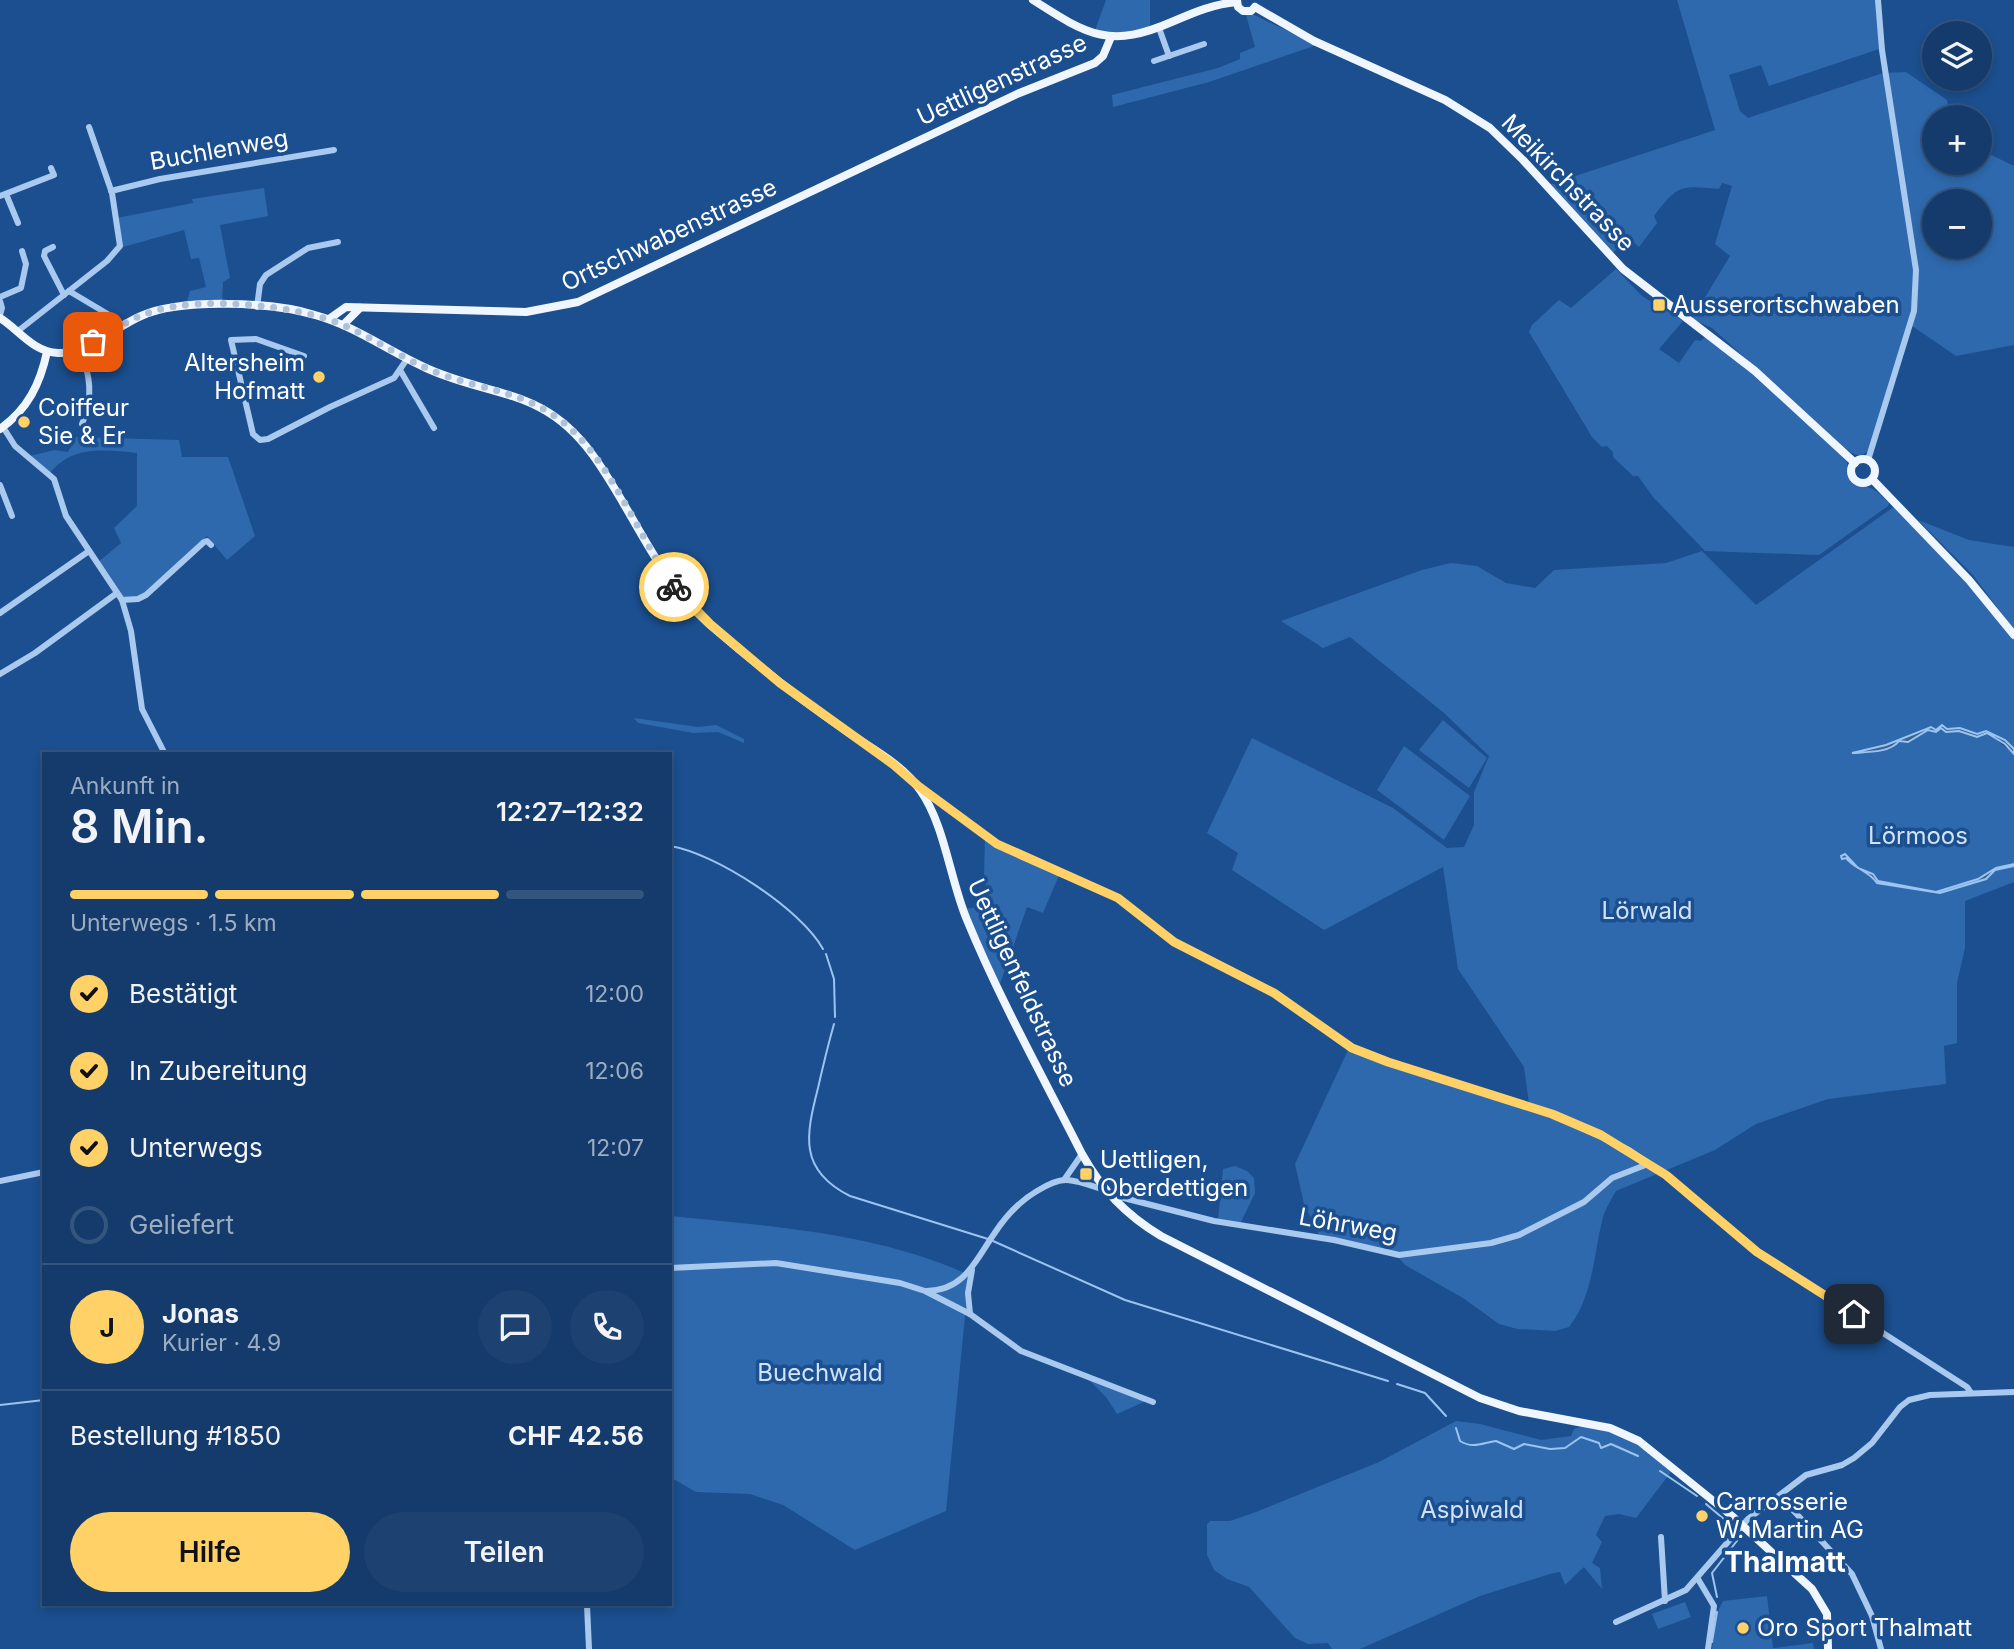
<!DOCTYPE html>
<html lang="de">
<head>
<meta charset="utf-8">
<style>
  :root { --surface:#143b6b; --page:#1d4271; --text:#f1f3f6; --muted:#9dadc1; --line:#33557e; --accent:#ffd166 }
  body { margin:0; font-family:Inter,sans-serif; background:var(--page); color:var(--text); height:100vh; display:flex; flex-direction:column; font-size:26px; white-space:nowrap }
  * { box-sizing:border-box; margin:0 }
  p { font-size:23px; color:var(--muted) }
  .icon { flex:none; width:38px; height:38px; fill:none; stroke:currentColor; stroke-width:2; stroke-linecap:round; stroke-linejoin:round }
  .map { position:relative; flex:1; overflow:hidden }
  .sheet { position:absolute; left:42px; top:752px; width:630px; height:854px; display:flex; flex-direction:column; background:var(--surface); border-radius:0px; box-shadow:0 4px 10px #0003,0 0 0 2px var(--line) }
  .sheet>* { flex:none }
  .buttons { position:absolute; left:1922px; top:21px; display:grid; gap:14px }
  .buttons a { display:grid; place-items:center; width:70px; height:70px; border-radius:50%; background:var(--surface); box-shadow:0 4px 10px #0003,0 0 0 2px var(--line); font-size:35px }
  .pin { position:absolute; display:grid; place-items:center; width:60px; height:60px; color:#fff; margin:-30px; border-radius:14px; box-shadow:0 4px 10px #0006 }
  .courier { position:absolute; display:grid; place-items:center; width:70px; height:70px; margin:-35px; border:5px solid #ffd166; border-radius:50%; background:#fff; color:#222; box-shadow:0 2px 9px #0007 }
  .summary em { font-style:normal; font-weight:600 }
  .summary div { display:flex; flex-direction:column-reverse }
  .summary { display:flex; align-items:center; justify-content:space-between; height:119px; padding:0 28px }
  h1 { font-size:46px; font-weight:600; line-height:52px }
  .bar { display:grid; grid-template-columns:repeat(4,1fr); gap:10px 7px; align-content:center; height:84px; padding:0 28px }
  .bar i { height:9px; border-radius:5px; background:var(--line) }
  .bar .selected { background:var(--accent) }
  .bar p { grid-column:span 4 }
  .line { display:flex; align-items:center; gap:18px; padding:0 28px; border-top:2px solid var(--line) }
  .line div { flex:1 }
  .round { display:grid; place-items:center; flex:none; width:74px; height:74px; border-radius:37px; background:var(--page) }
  ol { padding:0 28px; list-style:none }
  li { display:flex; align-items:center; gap:21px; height:77px }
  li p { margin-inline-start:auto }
  li .icon { padding:7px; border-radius:50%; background:var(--accent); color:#111; stroke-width:4 }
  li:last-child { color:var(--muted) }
  li i { width:38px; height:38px; border:4px solid var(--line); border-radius:50% }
  .action { display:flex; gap:14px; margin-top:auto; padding:14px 28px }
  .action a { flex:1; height:80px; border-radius:42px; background:var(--accent); color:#111; font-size:28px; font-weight:600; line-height:80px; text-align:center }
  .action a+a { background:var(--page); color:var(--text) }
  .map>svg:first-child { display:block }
</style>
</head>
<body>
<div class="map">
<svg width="2014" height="1649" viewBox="0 0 2014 1649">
  <rect width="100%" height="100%" fill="#1b4f8f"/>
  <!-- green -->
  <g fill="#2e69ad" fill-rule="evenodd">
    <path d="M1106,0H1150V32L1094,33Z"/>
    <path d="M1677,0H1876L1879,49L1769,86L1761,65L1729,75L1740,111L1748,118L1883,73L1906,72L1947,100L1950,117H1934V163H1979V149L2014,166V345L1956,356L1912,326L1868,451C1859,460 1850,452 1842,446L1712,328L1692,319L1730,256L1715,244L1732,186L1722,183L1719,189C1681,185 1677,185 1654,216L1657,223L1639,247L1628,237L1612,254L1551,184L1715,130ZM1934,201H1979V247H1934Z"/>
    <path d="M1252,14L1317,45L1209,82L1113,107L1112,95L1218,68L1240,59V53L1255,47L1246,15Z"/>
    <path d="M264,188L268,216L220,225L230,278L223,282L222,305H186L190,291L206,287L199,258L191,259L184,230L123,247L117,218L193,203L192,199Z"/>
    <path d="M1616,269L1642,296L1683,321L1659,349L1679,363L1695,340L1701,341L1705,337L1753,373L1840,455L1847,462C1849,485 1849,481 1870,488C1878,491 1883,497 1889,503L1888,506L1819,555L1705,551L1653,497L1638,476H1633L1613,457V452L1607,446L1602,447L1592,437L1529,332L1532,325L1559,300L1571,308Z"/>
    <path d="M76,437L179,440L182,457H228L255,536L227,560L207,536L154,586L138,598L122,599L97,563L121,543L114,528L137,506V453C104,450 73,445 50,473L30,456L54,450L68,452Z"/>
    <path d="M1895,506L1968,585L2014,639V749L2005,740L1989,734L2014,754V864L1996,868L1978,879L1936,892L1878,881L1873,874L1858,868L1847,855L1841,858H1846C1855,869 1869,871 1877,883L1940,893L1986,879L1995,870L2014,866V882L1965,901V948L1957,983V1043L1944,1046L1946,1084L1828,1099L1756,1124L1715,1150L1616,1191C1611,1200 1604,1211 1602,1221C1593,1258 1593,1296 1569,1327L1555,1331L1517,1329L1499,1324L1463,1298L1405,1265L1398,1257L1320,1237L1304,1204L1295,1164L1348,1050L1530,1111L1524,1067L1458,969L1443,867L1324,930L1232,870L1238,853L1207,833L1252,738L1393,808L1447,848L1464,847L1474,825V792L1489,756L1444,713L1350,637L1323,648L1281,621L1422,570L1451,563L1477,566L1506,583L1535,588L1554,570L1666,563L1702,551L1756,605Z"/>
    <path d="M1918,520L1969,540L2014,547V630L1973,575Z"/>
    <path d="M634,718L698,727L716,725L744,739V743L718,732L693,733L638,723Z"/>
    <path d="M1443,720L1487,758L1469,788L1419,750Z"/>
    <path d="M1404,746L1470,796L1444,840L1377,790Z"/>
    <path d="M985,838L1060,873L1043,913L1027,907L1000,984L965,909L990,905L984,874Z"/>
    <path d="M1235,1166L1247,1171L1254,1178L1255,1193L1240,1224L1218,1220L1223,1169Z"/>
    <path d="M670,1216C769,1226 878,1233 969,1275L946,1511L855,1550L783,1505L750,1494L696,1492L670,1477Z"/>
    <path d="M1088,1379L1146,1401L1117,1414L1106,1397Z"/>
    <path d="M1456,1421L1480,1424L1541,1440L1571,1436L1574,1429C1606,1415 1649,1453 1671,1472L1636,1518L1619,1514L1605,1516L1596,1535L1602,1542L1592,1563L1600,1568L1602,1589L1584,1567L1565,1585L1560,1572L1550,1574L1480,1596L1360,1649H1332L1328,1643L1308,1644L1295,1638L1249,1587L1227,1579L1214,1570L1207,1555V1524L1210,1521H1230L1256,1512L1379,1462Z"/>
    <path d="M1767,1596L1773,1648L1813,1643L1814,1649H1712L1717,1613L1723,1601Z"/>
    <path d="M1685,1602L1691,1617L1658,1629L1652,1614Z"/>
  </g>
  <!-- water -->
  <g fill="#3c6290" stroke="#9cc4f0" stroke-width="2">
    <path d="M1942,725L1947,729L1960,728L1977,734L1986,731L2005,740L2014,749V754L2005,744L1987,733L1977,737L1959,731L1946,732L1941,728L1936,732L1928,730L1908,742L1899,741C1890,753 1866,752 1852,753L1886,745L1931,727L1936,730Z"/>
    <path d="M1845,854L1858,868L1873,874L1878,881L1936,892L1978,879L1996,868L2014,864V866L1995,870L1986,879L1940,893L1877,883C1869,871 1855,869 1846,858L1842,859L1841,856Z"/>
  </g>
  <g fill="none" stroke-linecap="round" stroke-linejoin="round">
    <!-- stream -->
    <g stroke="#9cc4f0" stroke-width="2">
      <path d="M670,846C715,853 801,909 823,949"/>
      <path d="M826,954L834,979L835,1017"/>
      <path d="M834,1024C828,1045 823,1066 818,1088C806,1135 798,1170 850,1196L988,1239"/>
      <path d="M993,1241L1125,1300L1388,1381"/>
      <path d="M1397,1384L1425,1393L1446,1416"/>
      <path d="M0,1405L44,1400"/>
      <path d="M1456,1428L1460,1441C1473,1449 1482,1443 1496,1441L1514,1449L1524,1444L1550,1449L1565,1448L1581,1437L1599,1443L1601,1448L1611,1444L1638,1456"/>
      <path d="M1660,1471L1697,1496"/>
      <path d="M1706,1504L1725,1520"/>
      <path d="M1717,1597L1712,1573L1740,1537"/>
      <path d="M1712,1642L1717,1612"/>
    </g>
    <!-- minor -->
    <g stroke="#a9c9ee" stroke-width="6">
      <path d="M1159,28L1169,56"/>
      <path d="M1154,61L1204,44"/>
      <path d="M111,191L160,179L334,150"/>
      <path d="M6,194L18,223"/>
      <path d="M0,196L54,175L51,168"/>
      <path d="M53,247L45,251L44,256L64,295"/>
      <path d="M69,291L116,319L122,325"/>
      <path d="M0,297L21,288L26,264L22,251"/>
      <path d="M0,301L2,308L0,315"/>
      <path d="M257,307L260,284L266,275L308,248L338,242"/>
      <path d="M18,331L107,261L120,246L112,193L89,127"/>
      <path d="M80,349C90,375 94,397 82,424"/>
      <path d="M304,356L256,339L231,340L253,434L260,440L268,439L330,407L394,378L407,359"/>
      <path d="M400,370L434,428"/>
      <path d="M3,427L15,446L54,479L66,516L122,600L131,631L142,709L165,754"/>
      <path d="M1868,460L1914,311L1916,270L1882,50L1878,0"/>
      <path d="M0,485L12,516"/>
      <path d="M122,600L138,599L146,595L204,542L207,541L211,545"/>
      <path d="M0,613L89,551"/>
      <path d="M0,674L35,653L117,593"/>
      <path d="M918,786L997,844L1118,898L1175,942L1274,993L1352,1048L1388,1062L1552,1114L1629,1150L1666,1176L1757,1252L1967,1387L1971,1393"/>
      <path d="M1064,1180L1082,1154"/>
      <path d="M0,1181L44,1172"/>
      <path d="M1112,1195L1214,1221L1334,1240L1399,1255L1491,1243L1519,1235L1584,1202L1612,1178L1648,1164"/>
      <path d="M670,1268L776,1263L900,1283L925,1291L970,1314L1021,1351L1153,1402"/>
      <path d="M927,1291C965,1290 975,1261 994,1234C1005,1217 1020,1201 1037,1191C1045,1186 1057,1179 1067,1180C1080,1181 1092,1186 1105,1190"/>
      <path d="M970,1314L968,1293L972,1270"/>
      <path d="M1780,1496L1852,1574L1872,1616L1881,1649"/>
      <path d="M1661,1537L1665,1601"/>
      <path d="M1698,1579L1714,1606L1708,1649"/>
      <path d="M587,1605L589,1649"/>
      <path d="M1616,1622L1686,1590L1748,1519L1806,1475L1842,1465L1854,1458L1872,1443L1900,1407L1909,1400L1930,1395L2014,1392"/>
    </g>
    <!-- major -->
    <g stroke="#f0f6ff" stroke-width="8">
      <path d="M1033,0C1089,36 1110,49 1174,21C1195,12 1214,4 1237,2"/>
      <path d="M1237,0L1238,7L1243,11H1251L1255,7"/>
      <path d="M1255,7L1314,41L1445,100L1490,128L1523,160L1623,269L1755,371L1855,463"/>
      <path d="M0,318C19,330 33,352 58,353C87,355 115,327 141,316C181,298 273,302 315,315C355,326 388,351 426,368C492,398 543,387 592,454C633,510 656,577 709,624C752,661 796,696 842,728C868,747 902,763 920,790C945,825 950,880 967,920C1000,1000 1043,1077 1082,1154C1102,1190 1126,1215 1161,1236L1480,1398L1519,1411L1610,1428L1639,1441L1732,1516L1812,1589L1827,1614L1828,1649"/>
      <path d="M329,319L346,307L526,312L578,302L1017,94L1095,63L1103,56L1111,37"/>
      <path d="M343,325L360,308"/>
      <path d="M0,429C28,409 40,384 47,352"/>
      <circle cx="1863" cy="471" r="12"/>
      <path d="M1872,479L1969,580L2014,635"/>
    </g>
  </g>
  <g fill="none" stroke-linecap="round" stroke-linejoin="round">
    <!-- done -->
    <path stroke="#afc1d8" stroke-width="7" stroke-dasharray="0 12.6" d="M93,342C113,331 132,317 154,311C203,296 297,305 343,325C376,339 404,360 438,373C488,392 531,391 573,431C614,470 641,540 674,587"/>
    <!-- route -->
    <path stroke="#ffd166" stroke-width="9" d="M674,587L710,624L780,683L894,765L917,785L997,844L1118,898L1174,942L1274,993L1352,1048L1388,1062L1552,1114L1601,1135L1666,1175L1757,1252L1854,1314"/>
  </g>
  <!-- markers -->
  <g fill="#ffd166" stroke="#1b4f8f" stroke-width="2.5">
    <rect x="1652" y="298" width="14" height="14" rx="3.5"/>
    <circle cx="319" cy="377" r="7"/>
    <circle cx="24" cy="422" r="7"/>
    <rect x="1079" y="1167" width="14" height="14" rx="3.5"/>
    <circle cx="1702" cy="1516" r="7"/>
    <circle cx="1743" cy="1628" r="7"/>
  </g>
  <g text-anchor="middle" stroke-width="7" stroke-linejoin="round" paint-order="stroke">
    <!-- street labels -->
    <g font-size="24" fill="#fff" stroke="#1b4f8f">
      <text transform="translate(1002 80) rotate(-25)" y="8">Uettligenstrasse</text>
      <text transform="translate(219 150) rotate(-10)" y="8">Buchlenweg</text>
      <text transform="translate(1568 183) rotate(46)" y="8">Meikirchstrasse</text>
      <text transform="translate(669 235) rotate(-25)" y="8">Ortschwabenstrasse</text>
      <text transform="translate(1022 983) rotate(65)" y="8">Uettligenfeldstrasse</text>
      <text transform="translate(1348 1225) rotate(10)" y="8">Löhrweg</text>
    </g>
    <!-- poi labels -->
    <g font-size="24" fill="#fff" stroke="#1b4f8f" text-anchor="start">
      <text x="1673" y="313">Ausserortschwaben</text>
      <text x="305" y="371" text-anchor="end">Altersheim<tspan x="305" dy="28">Hofmatt</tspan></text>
      <text x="38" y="416">Coiffeur<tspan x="38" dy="28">Sie &amp; Er</tspan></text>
      <text x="1100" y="1168">Uettligen,<tspan x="1100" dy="28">Oberdettigen</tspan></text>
      <text x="1716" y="1510">Carrosserie<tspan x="1716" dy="28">W. Martin AG</tspan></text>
      <text x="1757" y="1636">Oro Sport Thalmatt</text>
    </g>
    <!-- park labels -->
    <g font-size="24" fill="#cfe3fa" stroke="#1b4f8f">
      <text x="1918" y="844">Lörmoos</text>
      <text x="1647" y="919">Lörwald</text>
      <text x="820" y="1381">Buechwald</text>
      <text x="1472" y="1518">Aspiwald</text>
    </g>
    <!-- quarter labels -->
    <g font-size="28" font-weight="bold" fill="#fff" stroke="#1b4f8f">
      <text x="1785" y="1572">Thalmatt</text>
    </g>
  </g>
</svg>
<div class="buttons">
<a><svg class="icon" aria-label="layers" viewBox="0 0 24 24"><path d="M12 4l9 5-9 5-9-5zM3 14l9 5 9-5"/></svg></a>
<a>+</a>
<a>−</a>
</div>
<div class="pin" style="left:93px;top:342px;background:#ea580c"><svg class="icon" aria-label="bag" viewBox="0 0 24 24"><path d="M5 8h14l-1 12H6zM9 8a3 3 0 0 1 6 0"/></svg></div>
<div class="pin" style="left:1854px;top:1314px;background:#1f2937"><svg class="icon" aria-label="home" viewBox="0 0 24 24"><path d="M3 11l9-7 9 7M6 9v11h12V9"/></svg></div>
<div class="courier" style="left:674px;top:587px"><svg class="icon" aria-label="bike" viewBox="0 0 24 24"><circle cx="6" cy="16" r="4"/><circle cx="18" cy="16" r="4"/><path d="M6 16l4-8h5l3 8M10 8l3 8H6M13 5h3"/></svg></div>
<section class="sheet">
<div class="summary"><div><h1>8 Min.</h1><p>Ankunft in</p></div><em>12:27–12:32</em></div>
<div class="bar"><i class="selected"></i><i class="selected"></i><i class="selected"></i><i></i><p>Unterwegs · 1.5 km</p></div>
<ol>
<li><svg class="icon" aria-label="check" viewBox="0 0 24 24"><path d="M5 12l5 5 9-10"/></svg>Bestätigt<p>12:00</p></li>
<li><svg class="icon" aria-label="check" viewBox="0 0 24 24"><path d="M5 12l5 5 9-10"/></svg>In Zubereitung<p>12:06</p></li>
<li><svg class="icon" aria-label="check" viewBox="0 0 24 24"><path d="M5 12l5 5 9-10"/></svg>Unterwegs<p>12:07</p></li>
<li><i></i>Geliefert</li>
</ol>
<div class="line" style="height:126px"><b class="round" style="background:var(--accent);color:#111">J</b><div><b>Jonas</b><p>Kurier · 4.9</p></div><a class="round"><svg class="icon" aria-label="chat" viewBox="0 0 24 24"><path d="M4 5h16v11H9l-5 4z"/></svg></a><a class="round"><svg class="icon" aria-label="phone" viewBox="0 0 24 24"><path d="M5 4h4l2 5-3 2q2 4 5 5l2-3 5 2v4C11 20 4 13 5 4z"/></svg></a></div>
<div class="line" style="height:91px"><div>Bestellung #1850</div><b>CHF 42.56</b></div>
<div class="action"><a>Hilfe</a><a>Teilen</a></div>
</section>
</div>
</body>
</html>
